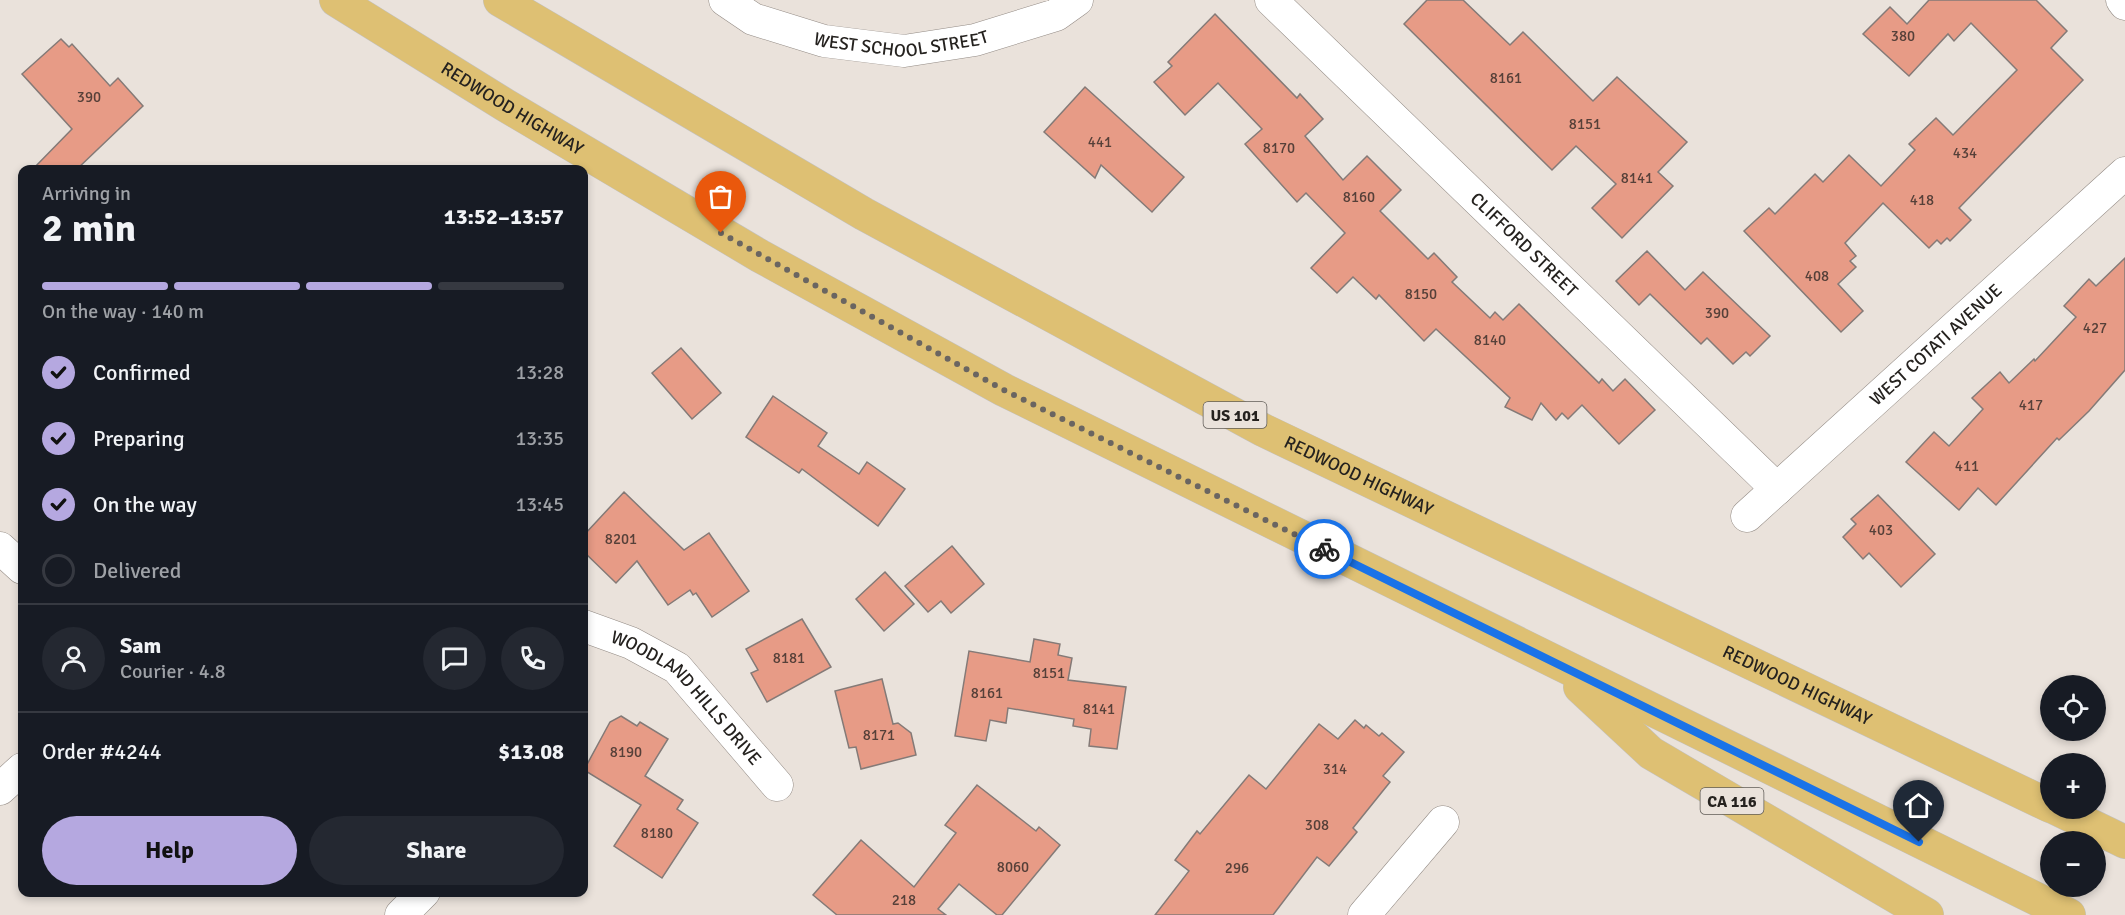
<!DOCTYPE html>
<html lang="en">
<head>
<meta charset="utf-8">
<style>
  :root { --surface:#171b24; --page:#242831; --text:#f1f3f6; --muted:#9ea1a6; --line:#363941; --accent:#b5a8e0 }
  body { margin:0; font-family:Signika,sans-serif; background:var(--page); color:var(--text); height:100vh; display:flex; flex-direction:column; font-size:22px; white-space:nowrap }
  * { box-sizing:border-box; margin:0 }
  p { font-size:20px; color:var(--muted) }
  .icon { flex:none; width:33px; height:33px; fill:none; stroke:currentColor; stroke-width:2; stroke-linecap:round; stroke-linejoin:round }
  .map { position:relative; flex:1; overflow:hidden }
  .drawer { position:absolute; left:18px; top:165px; width:570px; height:732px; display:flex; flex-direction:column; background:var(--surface); border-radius:12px; box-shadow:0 3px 9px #0003 }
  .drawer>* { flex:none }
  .tools { position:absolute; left:2040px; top:675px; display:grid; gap:12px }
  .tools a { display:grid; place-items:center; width:66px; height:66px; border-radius:50%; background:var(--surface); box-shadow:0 3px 9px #0003; font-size:30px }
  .pin { position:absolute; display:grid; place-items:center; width:51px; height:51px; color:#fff; margin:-62px -26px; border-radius:50% 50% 50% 0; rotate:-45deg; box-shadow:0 0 6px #0007 }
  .pin .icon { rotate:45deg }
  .courier { position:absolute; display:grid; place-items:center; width:60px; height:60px; margin:-30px; border:4px solid #1a73e8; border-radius:50%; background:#fff; color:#222; box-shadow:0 2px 8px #0007 }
  .summary em { font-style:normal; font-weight:700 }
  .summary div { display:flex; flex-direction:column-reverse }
  .summary { display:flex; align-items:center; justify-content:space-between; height:102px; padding:0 24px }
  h1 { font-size:39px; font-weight:700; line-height:45px }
  .bar { display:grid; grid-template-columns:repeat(4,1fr); gap:9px 6px; align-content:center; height:72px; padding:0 24px }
  .bar i { height:8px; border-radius:4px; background:var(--line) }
  .bar .active { background:var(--accent) }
  .bar p { grid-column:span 4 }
  .line { display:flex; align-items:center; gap:15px; padding:0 24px; border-top:2px solid var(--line) }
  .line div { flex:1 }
  .round { display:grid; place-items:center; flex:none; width:63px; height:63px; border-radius:32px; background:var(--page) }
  ol { padding:0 24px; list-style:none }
  li { display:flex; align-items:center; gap:18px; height:66px }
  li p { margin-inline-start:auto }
  li .icon { padding:6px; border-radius:50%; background:var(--accent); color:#111; stroke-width:4 }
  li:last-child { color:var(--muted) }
  li i { width:33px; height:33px; border:3px solid var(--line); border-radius:50% }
  .cta { display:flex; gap:12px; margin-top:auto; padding:12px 24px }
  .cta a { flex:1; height:69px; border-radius:36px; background:var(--accent); color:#111; font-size:24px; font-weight:700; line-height:69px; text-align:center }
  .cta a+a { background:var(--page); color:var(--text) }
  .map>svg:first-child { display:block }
</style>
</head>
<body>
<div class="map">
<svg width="2125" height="915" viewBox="0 0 2125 915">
  <rect width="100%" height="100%" fill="#eae2db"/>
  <!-- building -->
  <g fill="#e79b86" stroke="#847a77" stroke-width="1.5">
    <path d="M1427,0H1463L1510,45L1523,32L1593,101L1617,77L1687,142L1658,172L1673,186L1622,238L1592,208L1616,184L1576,146L1552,170L1404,24Z"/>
    <path d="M1929,0H2036L2067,31L2051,48L2083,80L1959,208L1971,220L1950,241L1947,238L1941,244L1937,240L1929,248L1883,203L1845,243L1856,256L1850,261L1856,267L1838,284L1863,311L1841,332L1744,231L1769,208L1775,214L1815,174L1823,182L1849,155L1881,186L1915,150L1909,144L1936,118L1953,135L2017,70L1971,23L1954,41L1948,34L1909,76L1863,34L1890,7L1907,24Z"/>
    <path d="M1215,14L1297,98L1300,94L1323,119L1305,136L1343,180L1367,156L1401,190L1380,211L1428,259L1434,253L1457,277L1452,282L1490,318L1495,312L1503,320L1519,304L1599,383L1602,379L1613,391L1625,379L1655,410L1619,444L1582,405L1568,419L1562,413L1556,420L1541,403L1532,420L1505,407L1510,398L1436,329L1424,341L1379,295L1376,299L1353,277L1337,293L1311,268L1345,233L1306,193L1297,202L1245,144L1262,129L1218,83L1185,115L1154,82L1172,66L1168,62Z"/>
    <path d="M61,39L69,47L72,44L110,86L118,78L143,106L76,170H32L72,129L22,74Z"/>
    <path d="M1085,87L1184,177L1152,212L1101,165L1095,178L1044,132Z"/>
    <path d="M1647,251L1685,290L1703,272L1770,336L1750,356L1746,352L1733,364L1707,338L1701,344L1650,294L1639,305L1616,281Z"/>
    <path d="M2125,258V370L2089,411L2059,440L2057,438L1996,505L1978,488L1959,510L1906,462L1934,432L1949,446L1983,409L1972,398L2000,372L2009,383L2034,359L2035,361L2076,317L2064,306L2089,279L2096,286Z"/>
    <path d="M681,348L721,393L692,419L652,373Z"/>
    <path d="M773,396L827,433L818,446L859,474L867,462L905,489L878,526L802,469L799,473L746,437Z"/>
    <path d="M624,492L684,550L709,533L749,591L712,617L696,593L693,595L690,590L668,605L637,561L616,583L584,552V535Z"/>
    <path d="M1878,495L1935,554L1901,587L1869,553L1863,559L1843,537L1856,524L1851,519Z"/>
    <path d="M952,546L984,584L951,613L941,601L928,612L905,586Z"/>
    <path d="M885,572L914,604L884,631L856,599Z"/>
    <path d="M802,619L831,667L767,702L751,673L758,670L746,649Z"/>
    <path d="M1034,639L1060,644L1058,655L1072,658L1068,680L1126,687L1117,749L1089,746L1091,729L1073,726L1074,719L1008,708L1006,723L990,720L986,741L955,736L969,651L1030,662Z"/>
    <path d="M882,679L893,724L898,723L911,733L916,755L861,769L856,747L849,748L835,691Z"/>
    <path d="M621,716L637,726L640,722L668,739L645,776L683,800L677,809L698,823L662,878L614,846L641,805L584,770L610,722Z"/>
    <path d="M1355,720L1364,728L1366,725L1379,736L1382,733L1404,752L1383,776L1390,782L1353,828L1357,832L1329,866L1317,857L1273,915H1155L1189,871L1175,860L1197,831L1200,834L1249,775L1266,789L1319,724L1338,739Z"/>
    <path d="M977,785L1036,831L1039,827L1060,845L1002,915H997L959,884L938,909L946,915H837L813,895L861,840L914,887L956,833L945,825Z"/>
  </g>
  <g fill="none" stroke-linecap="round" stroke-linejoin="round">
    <defs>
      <g id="minor">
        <path id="s1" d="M725,0L753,19L824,41L904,51L975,40L1056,15L1077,0"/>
        <path id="s2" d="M1271,0L1777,489"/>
        <path d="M2122,0L2125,4"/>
        <path id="s3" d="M1747,516L2125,173"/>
        <path d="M0,548L22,568"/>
        <path id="s4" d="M584,626L631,643L677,668L777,785"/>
        <path d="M0,789L22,769"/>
        <path d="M401,915L424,892"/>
        <path d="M1364,915L1443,822"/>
      </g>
      <g id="motorway">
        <path id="s5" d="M336,0L505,105L760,256L1004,390L2069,915"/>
        <path id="s6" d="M500,0L864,214L1263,430L2050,806"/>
        <path d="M1580,687L1651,753L1927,915"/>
        <path d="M2055,808L2125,842"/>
      </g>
    </defs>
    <!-- minor casing -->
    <use href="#minor" stroke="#938b85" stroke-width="33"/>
    <!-- motorway casing -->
    <use href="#motorway" stroke="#c2c1c0" stroke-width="34"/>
    <!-- minor -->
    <use href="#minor" stroke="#fff" stroke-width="32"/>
    <!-- motorway -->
    <use href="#motorway" stroke="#dec073" stroke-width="33"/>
  </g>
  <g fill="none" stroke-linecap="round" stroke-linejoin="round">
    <!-- done -->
    <path stroke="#6a6561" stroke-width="6" stroke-dasharray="0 10.8" d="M721,233L1004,390L1324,549"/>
    <!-- route -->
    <path stroke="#1a73e8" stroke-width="8" d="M1324,549L1919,842"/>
  </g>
  <g text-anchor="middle" stroke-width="4.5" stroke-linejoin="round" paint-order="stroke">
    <!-- number labels -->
    <g font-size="15" fill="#564039">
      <text x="1903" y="41">380</text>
      <text x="1506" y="83">8161</text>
      <text x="89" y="102">390</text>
      <text x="1585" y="129">8151</text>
      <text x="1100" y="147">441</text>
      <text x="1279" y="153">8170</text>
      <text x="1965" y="158">434</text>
      <text x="1637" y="183">8141</text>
      <text x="1359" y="202">8160</text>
      <text x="1922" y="205">418</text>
      <text x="1817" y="281">408</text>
      <text x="1421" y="299">8150</text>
      <text x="1717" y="318">390</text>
      <text x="2095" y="333">427</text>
      <text x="1490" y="345">8140</text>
      <text x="2031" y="410">417</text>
      <text x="1967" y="471">411</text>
      <text x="1881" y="535">403</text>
      <text x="621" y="544">8201</text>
      <text x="789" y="663">8181</text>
      <text x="1049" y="678">8151</text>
      <text x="987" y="698">8161</text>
      <text x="1099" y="714">8141</text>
      <text x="879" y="740">8171</text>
      <text x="626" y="757">8190</text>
      <text x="1335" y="774">314</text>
      <text x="1317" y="830">308</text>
      <text x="657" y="838">8180</text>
      <text x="1013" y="872">8060</text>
      <text x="1237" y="873">296</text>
      <text x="904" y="905">218</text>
    </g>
    <!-- shield labels -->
    <g fill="#eae2db" stroke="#605c57" stroke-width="1.5">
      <rect x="1203.5" y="402" width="63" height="26" rx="4.5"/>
      <rect x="1700.5" y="788" width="63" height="26" rx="4.5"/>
    </g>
    <g font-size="16" font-weight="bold" fill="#25221f">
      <text x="1235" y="421">US 101</text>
      <text x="1732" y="807">CA 116</text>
    </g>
    <!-- street labels -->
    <g font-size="18" fill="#25221f" stroke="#eae2db">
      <text dy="6" stroke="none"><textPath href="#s1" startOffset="186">WEST SCHOOL STREET</textPath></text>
      <text dy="6" stroke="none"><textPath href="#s5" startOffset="207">REDWOOD HIGHWAY</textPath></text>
      <text dy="6" stroke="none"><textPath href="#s2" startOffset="352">CLIFFORD STREET</textPath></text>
      <text dy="6" stroke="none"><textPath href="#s3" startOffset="255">WEST COTATI AVENUE</textPath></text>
      <text dy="6" stroke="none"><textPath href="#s6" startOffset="982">REDWOOD HIGHWAY</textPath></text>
      <text dy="6" stroke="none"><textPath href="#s6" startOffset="1468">REDWOOD HIGHWAY</textPath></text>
      <text dy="6" stroke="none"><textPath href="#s4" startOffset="128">WOODLAND HILLS DRIVE</textPath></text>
    </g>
  </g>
</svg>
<div class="tools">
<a><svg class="icon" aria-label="locate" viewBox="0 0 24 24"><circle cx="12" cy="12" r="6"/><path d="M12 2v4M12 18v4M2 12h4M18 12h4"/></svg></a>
<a>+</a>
<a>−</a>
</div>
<div class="pin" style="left:721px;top:233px;background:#ea580c"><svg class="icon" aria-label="bag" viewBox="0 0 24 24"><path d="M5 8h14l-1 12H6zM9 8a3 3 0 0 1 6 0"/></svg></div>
<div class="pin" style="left:1919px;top:842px;background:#1f2937"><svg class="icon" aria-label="home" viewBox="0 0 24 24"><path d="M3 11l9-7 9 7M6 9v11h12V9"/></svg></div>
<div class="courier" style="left:1324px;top:549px"><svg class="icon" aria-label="bike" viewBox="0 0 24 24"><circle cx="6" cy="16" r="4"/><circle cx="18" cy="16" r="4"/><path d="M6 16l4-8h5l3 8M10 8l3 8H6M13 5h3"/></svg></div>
<section class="drawer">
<div class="summary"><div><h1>2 min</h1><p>Arriving in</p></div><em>13:52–13:57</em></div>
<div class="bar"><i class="active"></i><i class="active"></i><i class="active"></i><i></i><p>On the way · 140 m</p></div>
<ol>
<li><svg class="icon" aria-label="check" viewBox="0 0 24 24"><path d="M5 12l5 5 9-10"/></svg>Confirmed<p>13:28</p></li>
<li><svg class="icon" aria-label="check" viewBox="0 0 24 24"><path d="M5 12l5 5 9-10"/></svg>Preparing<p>13:35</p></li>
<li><svg class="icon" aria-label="check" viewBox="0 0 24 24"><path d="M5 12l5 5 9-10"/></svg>On the way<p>13:45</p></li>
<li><i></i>Delivered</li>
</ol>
<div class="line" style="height:108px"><a class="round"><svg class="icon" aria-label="person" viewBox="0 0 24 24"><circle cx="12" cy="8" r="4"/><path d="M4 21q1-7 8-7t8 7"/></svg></a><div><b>Sam</b><p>Courier · 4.8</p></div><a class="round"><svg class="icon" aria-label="chat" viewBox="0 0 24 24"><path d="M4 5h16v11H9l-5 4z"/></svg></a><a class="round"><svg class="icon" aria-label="phone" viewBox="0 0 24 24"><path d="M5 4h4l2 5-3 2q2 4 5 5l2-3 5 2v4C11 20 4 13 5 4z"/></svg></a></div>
<div class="line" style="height:78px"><div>Order #4244</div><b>$13.08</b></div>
<div class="cta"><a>Help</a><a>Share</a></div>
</section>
</div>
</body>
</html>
